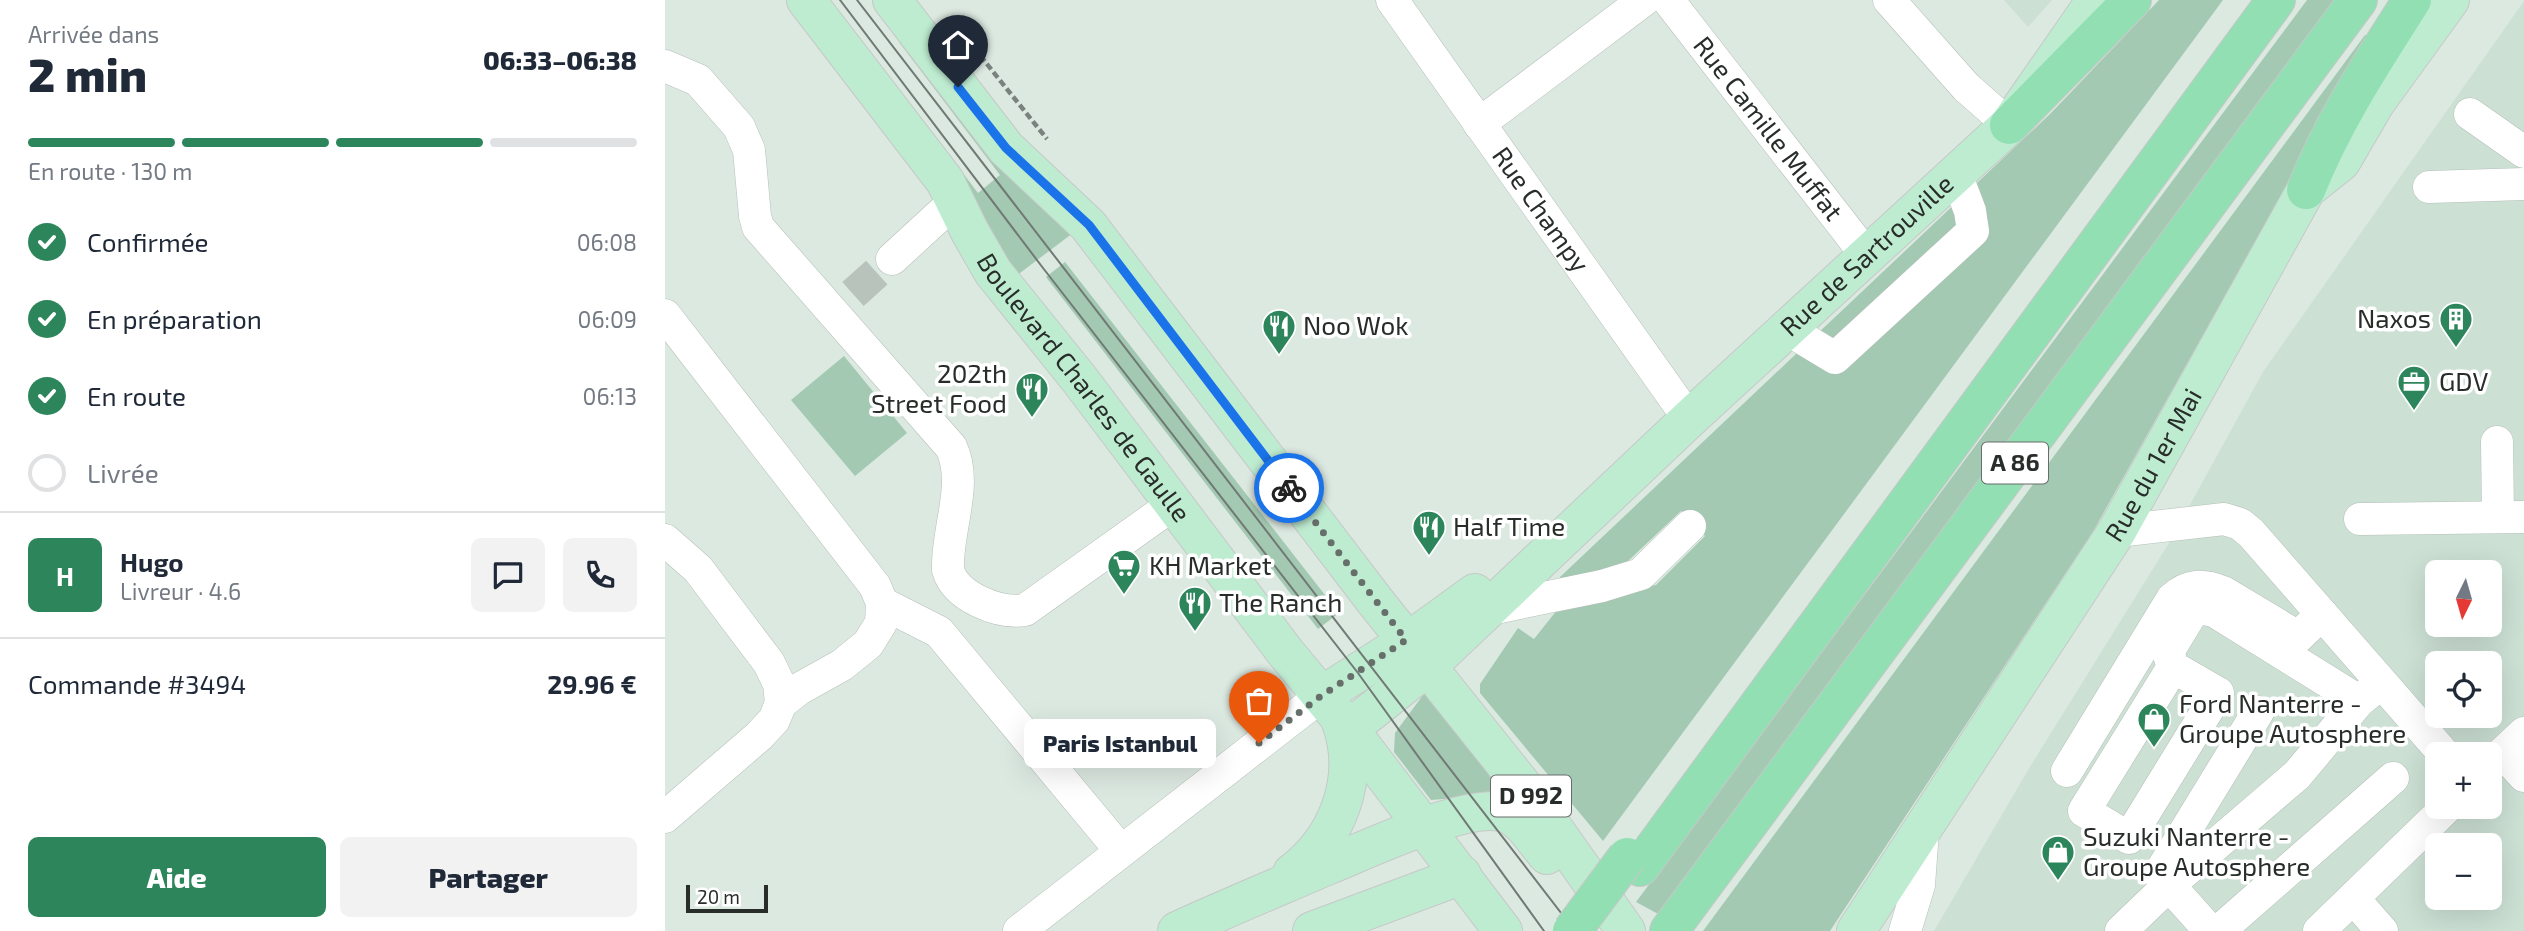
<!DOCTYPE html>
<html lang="fr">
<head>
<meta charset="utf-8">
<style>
  :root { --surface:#fff; --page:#f2f2f3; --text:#1f2937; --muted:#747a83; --line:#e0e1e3; --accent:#2d865b }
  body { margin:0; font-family:"Exo 2",sans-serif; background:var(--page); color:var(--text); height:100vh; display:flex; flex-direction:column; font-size:26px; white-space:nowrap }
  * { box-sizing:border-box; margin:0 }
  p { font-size:23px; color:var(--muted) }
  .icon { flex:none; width:38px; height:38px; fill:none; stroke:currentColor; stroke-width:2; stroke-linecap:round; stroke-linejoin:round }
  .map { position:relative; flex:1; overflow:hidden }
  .drawer { display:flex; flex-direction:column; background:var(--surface); width:665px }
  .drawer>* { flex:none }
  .needle { width:46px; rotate:185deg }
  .fabs { position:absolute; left:1760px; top:560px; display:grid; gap:14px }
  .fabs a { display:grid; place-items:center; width:77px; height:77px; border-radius:10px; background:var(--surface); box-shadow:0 7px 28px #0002; font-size:35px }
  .scale { position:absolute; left:21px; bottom:18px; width:82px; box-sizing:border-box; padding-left:7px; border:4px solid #282d2a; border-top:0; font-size:19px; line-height:24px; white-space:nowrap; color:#282d2a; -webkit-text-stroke:5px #fff; paint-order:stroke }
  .pin { position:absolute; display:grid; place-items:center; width:60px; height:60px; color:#fff; margin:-72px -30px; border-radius:50% 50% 50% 0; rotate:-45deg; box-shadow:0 0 7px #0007 }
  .pin .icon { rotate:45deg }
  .courier { position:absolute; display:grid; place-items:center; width:70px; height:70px; margin:-35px; border:5px solid #1a73e8; border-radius:50%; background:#fff; color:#222; box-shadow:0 2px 9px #0007 }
  .bubble { position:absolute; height:49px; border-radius:10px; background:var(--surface); box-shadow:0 7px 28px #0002; font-size:23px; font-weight:800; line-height:49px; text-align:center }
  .headline em { font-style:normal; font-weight:800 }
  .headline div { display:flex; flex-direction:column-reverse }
  .headline { display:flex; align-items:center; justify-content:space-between; height:119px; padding:0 28px }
  h1 { font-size:46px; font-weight:800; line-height:52px }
  .bar { display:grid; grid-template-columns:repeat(4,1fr); gap:10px 7px; align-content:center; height:84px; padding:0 28px }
  .bar i { height:9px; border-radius:5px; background:var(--line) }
  .bar .current { background:var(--accent) }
  .bar p { grid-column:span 4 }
  .line { display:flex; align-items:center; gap:18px; padding:0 28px; border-top:2px solid var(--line) }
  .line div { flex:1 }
  .round { display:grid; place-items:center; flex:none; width:74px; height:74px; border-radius:10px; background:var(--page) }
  ol { padding:0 28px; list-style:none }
  li { display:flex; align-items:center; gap:21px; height:77px }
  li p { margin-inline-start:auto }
  li .icon { padding:7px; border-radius:50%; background:var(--accent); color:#fff; stroke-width:4 }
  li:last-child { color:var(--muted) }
  li i { width:38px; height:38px; border:4px solid var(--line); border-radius:50% }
  .cta { display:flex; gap:14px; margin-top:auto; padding:14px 28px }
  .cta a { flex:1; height:80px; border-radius:10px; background:var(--accent); color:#fff; font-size:28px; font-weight:800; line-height:80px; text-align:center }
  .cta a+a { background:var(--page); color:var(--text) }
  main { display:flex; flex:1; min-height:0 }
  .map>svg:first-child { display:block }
</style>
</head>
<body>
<main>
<section class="drawer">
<div class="headline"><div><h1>2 min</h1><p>Arrivée dans</p></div><em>06:33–06:38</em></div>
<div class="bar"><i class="current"></i><i class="current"></i><i class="current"></i><i></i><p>En route · 130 m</p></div>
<ol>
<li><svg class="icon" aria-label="check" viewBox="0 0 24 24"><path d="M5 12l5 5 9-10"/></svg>Confirmée<p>06:08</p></li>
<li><svg class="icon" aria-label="check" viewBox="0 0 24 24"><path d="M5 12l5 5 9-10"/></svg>En préparation<p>06:09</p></li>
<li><svg class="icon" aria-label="check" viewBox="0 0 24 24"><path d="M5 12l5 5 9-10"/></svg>En route<p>06:13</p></li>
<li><i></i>Livrée</li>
</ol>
<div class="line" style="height:126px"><b class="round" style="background:var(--accent);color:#fff">H</b><div><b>Hugo</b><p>Livreur · 4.6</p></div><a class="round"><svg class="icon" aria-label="chat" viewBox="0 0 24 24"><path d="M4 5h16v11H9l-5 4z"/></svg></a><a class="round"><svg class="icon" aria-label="phone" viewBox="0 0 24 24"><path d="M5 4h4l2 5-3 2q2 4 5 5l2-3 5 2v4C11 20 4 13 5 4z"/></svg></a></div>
<div class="line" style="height:91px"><div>Commande #3494</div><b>29.96 €</b></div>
<div class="cta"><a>Aide</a><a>Partager</a></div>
</section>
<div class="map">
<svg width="1859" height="931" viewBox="0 0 1859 931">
  <rect width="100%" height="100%" fill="#dce9e1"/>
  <!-- built -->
  <g fill="#cce0d4" fill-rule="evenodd">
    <path d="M1339,0H1387L1363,27Z"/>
    <path d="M1859,1V931H1269L1366,765L1504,543L1598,372ZM1773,572H1825V625H1773ZM1773,663H1825V716H1773ZM1773,754H1825V807H1773ZM1773,845H1825V898H1773Z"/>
  </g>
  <!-- green -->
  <g fill="#a3c9b2">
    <path d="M1494,0H1558L938,841L815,693V684L853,628L869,639L900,600L991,585L1040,536L1016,511L962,562L895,582V577L1386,113Z"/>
    <path d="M1642,0H1671L995,915L971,902Z"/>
    <path d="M1700,35L1704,38L1429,530L1165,931H1038Z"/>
    <path d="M240,38L408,233L351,276L206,64L211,59L313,193L335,175L234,42Z"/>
    <path d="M400,262L674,613L653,629L381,277Z"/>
    <path d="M179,356L242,433L190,476L126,400Z"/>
    <path d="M761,691L841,794L766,800L729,752L730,733Z"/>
  </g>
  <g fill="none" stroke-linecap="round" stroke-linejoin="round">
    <!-- minor-tunnel -->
    <path stroke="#b8c3bc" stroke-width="32" stroke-dasharray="32 16" stroke-linecap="butt" d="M188,294L227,259"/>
    <defs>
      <g id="minor">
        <path id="s1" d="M727,0L1024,419"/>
        <path id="s2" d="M1003,0L1202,256"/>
        <path d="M1224,0L1301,87L1344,125"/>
        <path d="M0,66L33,80L74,127L84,150L90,216L93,227L286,447C304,484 281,531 283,570C291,597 333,614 360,610L510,503"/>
        <path d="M1805,114L1859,152"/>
        <path d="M814,124L979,0"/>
        <path d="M1764,187L1859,184"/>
        <path d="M227,259L290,201"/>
        <path d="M0,315L210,586L217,603L216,623L203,644L177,665L134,689L116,703L109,720L94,736L0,817"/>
        <path d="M1122,329L1170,358L1308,231L1305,211L1291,174"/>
        <path d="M1832,442L1833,517"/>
        <path d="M1695,519L1859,517"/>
        <path d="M1452,531L1559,519L1575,524L1586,533L1779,754"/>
        <path d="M0,540L33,569L104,663L114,684L116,703"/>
        <path d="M217,603L274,632L456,851"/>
        <path d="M825,609L937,586L976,574L1025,526"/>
        <path d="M1508,667L1419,811L1464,838L1553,693L1508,667L1503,652L1528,611L1534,608L1549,611L1694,701"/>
        <path d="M1838,753L1859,776"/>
        <path d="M1825,765L1859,733"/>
        <path d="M1402,771L1507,599C1523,584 1538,584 1558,592L1633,637L1657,614"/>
        <path d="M1688,898L1717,931"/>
        <path d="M354,931L656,696"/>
        <path d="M1240,931L1254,885L1258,830"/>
        <path d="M1456,931L1504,885L1632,775L1694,701L1710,688"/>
        <path d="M1545,931L1494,874L1593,712"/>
        <path d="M1554,931L1728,778"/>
        <path d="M1654,931L1782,807"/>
      </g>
      <g id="major">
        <path id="s3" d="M141,0L280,181L305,232L328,272L415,380L621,653L684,729L838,931"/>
        <path d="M227,0L341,148L423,225L710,601L865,795L961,931"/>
        <path d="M656,696L759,630L810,593"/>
        <path id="s4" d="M684,729L762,667L1024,419L1344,125L1431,0"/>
        <path d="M627,873C673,838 696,778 676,722"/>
        <path d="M512,931C562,908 613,887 664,865C701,850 798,804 836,812C856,816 869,840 882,855"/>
        <path d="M647,931L797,875"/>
        <path id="s5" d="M1191,931L1452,531L1641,190L1676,162L1711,102L1785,0"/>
      </g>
      <g id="highway">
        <path d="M1344,125L1467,0"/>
        <path d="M1641,190C1668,122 1708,61 1747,0"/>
        <path d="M975,867L1611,0"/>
        <path d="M1004,931L1693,0"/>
      </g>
    </defs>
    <!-- minor casing -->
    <use href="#minor" stroke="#b5c0b9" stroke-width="33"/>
    <!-- major casing -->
    <use href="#major" stroke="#c7c8c8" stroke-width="40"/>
    <!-- highway casing -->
    <use href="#highway" stroke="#c7c8c8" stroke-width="40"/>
    <!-- path -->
    <path stroke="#79827d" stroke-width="4.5" stroke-dasharray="7 3.5" stroke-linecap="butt" d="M289,23L382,139"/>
    <!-- minor -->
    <use href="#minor" stroke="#fff" stroke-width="32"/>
    <!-- major -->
    <use href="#major" stroke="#beecd1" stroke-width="38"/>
    <!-- highway -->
    <use href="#highway" stroke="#92dfb3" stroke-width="38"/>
    <!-- tram -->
    <g stroke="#717974" stroke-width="2">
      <path d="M175,0L378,268L693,673L879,931"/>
      <path d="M192,0L910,931"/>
    </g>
    <defs>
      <path id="highway-bridge" d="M907,931L962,857"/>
    </defs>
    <!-- highway-bridge casing -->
    <use href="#highway-bridge" stroke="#c7c8c8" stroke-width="40" stroke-linecap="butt"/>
    <!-- highway-bridge -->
    <use href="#highway-bridge" stroke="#92dfb3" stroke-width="38"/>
  </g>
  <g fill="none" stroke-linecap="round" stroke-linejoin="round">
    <!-- done -->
    <path stroke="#676f6a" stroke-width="7" stroke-dasharray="0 12.6" d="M594,743L656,696L741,640L624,488"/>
    <!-- route -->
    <path stroke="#1a73e8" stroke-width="9" d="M293,87L341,148L424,225L624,488"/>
  </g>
  <!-- icons -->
  <defs>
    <symbol id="building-pin" viewBox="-11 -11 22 30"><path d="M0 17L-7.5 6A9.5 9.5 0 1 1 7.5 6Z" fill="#2d865b" stroke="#fff"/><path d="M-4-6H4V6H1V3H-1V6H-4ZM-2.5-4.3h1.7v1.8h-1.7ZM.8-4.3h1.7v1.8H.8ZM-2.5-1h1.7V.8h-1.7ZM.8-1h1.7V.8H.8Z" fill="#fff"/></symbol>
    <symbol id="restaurant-pin" viewBox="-11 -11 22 30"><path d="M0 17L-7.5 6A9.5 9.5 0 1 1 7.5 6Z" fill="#2d865b" stroke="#fff"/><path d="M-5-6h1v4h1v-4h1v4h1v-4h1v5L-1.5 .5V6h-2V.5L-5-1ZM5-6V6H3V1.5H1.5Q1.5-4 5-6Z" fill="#fff"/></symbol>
    <symbol id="office-pin" viewBox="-11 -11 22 30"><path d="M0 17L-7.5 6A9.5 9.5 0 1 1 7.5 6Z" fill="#2d865b" stroke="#fff"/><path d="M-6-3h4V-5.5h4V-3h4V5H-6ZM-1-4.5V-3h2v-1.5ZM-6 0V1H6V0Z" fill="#fff"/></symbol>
    <symbol id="supermarket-pin" viewBox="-11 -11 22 30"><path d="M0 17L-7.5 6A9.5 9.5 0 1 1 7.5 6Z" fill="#2d865b" stroke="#fff"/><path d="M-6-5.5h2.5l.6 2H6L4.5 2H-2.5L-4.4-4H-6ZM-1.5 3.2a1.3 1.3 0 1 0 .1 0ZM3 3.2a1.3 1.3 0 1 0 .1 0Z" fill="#fff"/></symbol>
    <symbol id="shop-pin" viewBox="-11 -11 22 30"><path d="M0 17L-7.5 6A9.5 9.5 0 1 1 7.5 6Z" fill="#2d865b" stroke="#fff"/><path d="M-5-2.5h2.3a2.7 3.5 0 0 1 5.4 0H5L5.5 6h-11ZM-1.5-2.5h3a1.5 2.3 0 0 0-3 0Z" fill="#fff"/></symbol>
  </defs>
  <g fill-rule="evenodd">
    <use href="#building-pin" x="1772" y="300" width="38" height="52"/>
    <use href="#restaurant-pin" x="595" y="307" width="38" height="52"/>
    <use href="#office-pin" x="1730" y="363" width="38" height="52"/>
    <use href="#restaurant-pin" x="348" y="370" width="38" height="52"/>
    <use href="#restaurant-pin" x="745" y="508" width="38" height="52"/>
    <use href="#supermarket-pin" x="440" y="547" width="38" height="52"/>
    <use href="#restaurant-pin" x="511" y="584" width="38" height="52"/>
    <use href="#shop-pin" x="1470" y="700" width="38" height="52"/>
    <use href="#shop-pin" x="1374" y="833" width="38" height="52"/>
  </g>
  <g text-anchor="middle" stroke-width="7" stroke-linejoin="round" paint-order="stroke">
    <!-- shield labels -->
    <g fill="#fff" stroke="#686c6a" stroke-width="2">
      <rect x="1317" y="442.5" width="66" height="41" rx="5"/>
      <rect x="826" y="775.5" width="80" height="41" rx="5"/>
    </g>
    <g font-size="24" font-weight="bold" fill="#282d2a">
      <text x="1350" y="471">A 86</text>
      <text x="866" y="804">D 992</text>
    </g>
    <!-- street labels -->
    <g font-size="26" fill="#282d2a" stroke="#fff">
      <text dy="9" stroke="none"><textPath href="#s2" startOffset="163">Rue Camille Muffat</textPath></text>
      <text dy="9" stroke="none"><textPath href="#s1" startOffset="257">Rue Champy</textPath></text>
      <text dy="9" stroke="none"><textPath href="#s4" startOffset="702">Rue de Sartrouville</textPath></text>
      <text dy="9" stroke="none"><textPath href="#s3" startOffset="478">Boulevard Charles de Gaulle</textPath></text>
      <text dy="9" stroke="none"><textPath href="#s5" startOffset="553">Rue du 1er Mai</textPath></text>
    </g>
    <!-- poi labels -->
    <g font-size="26" fill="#282d2a" stroke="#fff" text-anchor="start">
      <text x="1766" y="328" text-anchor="end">Naxos</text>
      <text x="638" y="335">Noo Wok</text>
      <text x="342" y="383" text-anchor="end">202th<tspan x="342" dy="30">Street Food</tspan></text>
      <text x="1774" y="391">GDV</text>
      <text x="788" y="536">Half Time</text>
      <text x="484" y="575">KH Market</text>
      <text x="554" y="612">The Ranch</text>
      <text x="1514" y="713">Ford Nanterre -<tspan x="1514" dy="30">Groupe Autosphere</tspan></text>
      <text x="1418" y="846">Suzuki Nanterre -<tspan x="1418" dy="30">Groupe Autosphere</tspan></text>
    </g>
  </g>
</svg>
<div class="fabs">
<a><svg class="needle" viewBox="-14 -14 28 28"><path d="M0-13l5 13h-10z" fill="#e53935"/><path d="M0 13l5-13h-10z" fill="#747a83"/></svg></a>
<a><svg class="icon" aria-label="locate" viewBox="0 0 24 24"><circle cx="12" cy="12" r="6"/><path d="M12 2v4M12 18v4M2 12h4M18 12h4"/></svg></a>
<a>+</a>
<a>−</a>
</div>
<div class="scale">20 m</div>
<div class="pin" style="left:594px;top:743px;background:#ea580c"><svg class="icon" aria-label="bag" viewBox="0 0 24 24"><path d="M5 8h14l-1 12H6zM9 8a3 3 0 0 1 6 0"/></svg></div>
<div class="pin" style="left:293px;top:87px;background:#1f2937"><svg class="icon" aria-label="home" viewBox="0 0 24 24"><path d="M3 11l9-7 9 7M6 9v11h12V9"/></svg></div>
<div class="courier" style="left:624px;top:488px"><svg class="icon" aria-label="bike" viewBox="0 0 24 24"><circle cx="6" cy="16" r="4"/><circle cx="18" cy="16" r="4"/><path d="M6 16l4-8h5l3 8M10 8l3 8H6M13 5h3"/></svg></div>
<div class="bubble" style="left:359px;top:719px;width:192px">Paris Istanbul</div>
</div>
</main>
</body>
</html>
